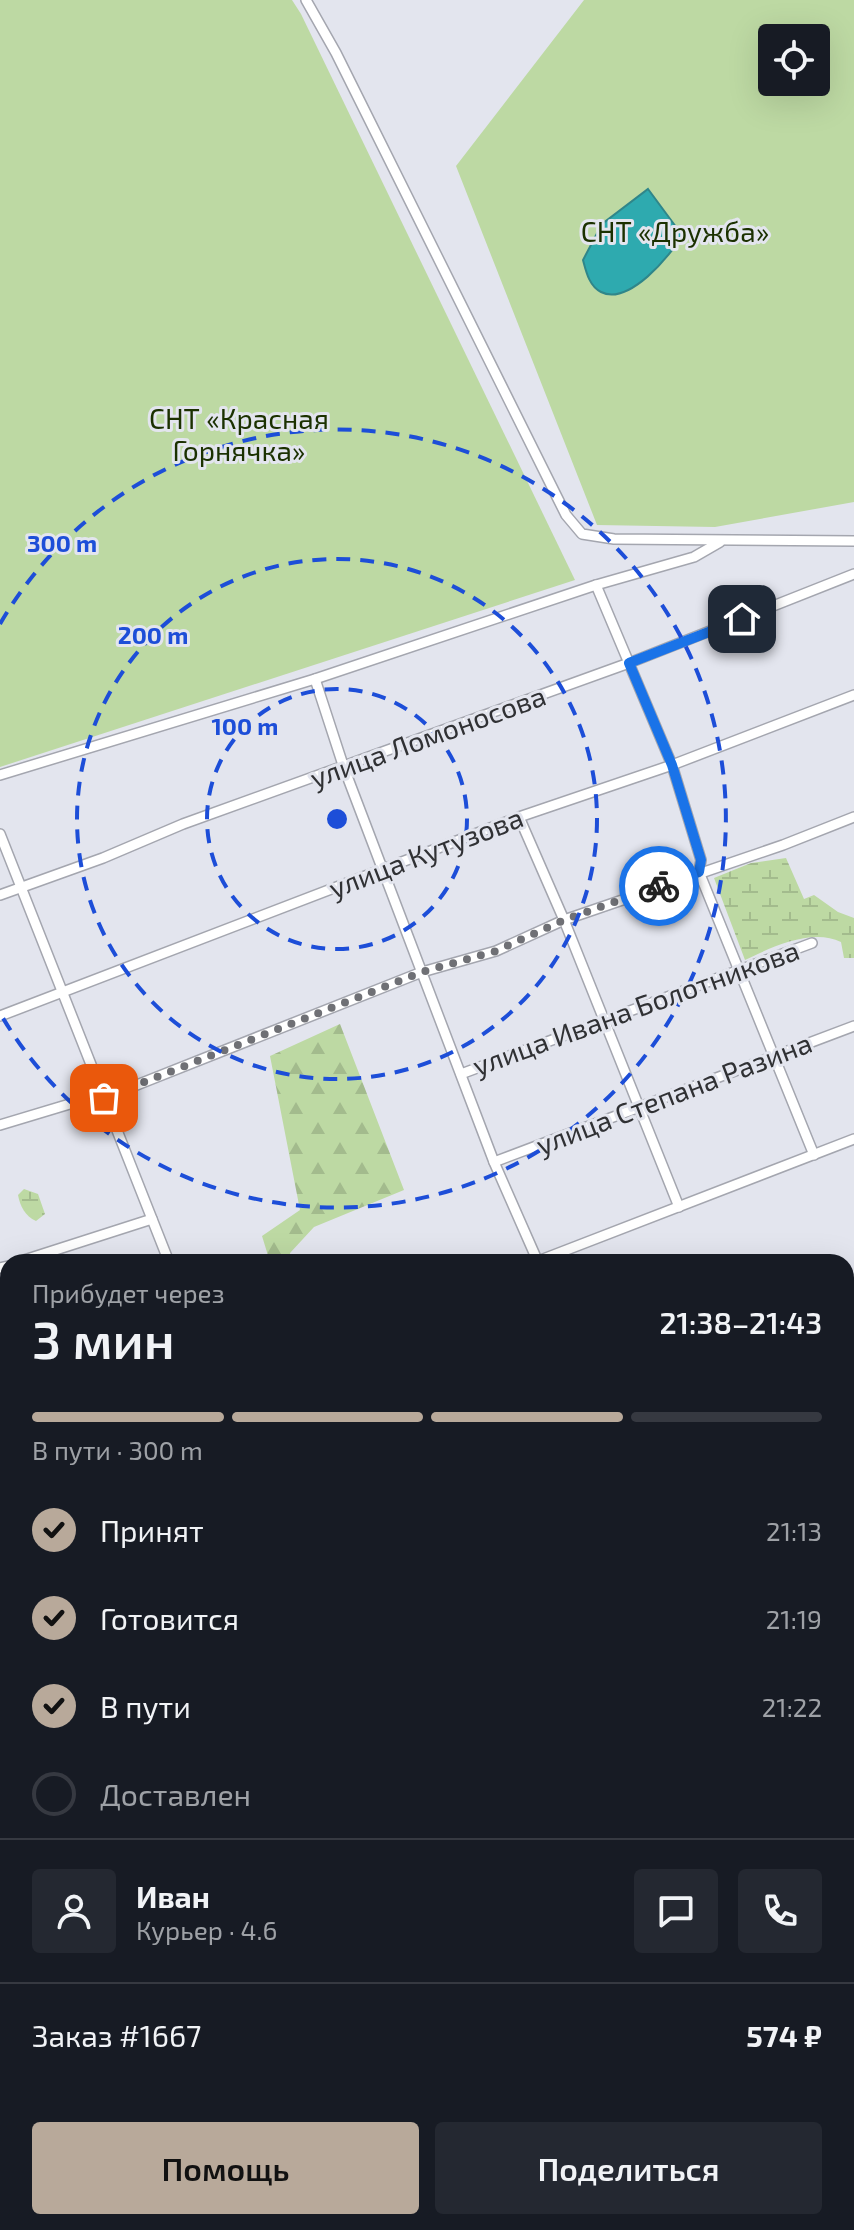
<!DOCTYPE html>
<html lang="ru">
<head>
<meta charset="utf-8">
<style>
  :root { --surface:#171b24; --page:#242831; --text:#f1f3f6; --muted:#9ea1a6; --line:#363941; --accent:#b8a99a }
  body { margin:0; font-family:"Exo 2",sans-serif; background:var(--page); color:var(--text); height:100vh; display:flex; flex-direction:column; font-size:30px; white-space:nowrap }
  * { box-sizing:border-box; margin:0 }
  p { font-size:26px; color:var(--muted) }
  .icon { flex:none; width:44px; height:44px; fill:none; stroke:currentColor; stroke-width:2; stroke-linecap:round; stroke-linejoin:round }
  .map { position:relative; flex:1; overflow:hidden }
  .drawer { position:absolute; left:0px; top:1254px; width:854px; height:976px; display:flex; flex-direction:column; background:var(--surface); border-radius:24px 24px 0 0; box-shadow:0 8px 32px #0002 }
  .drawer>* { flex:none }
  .tools { position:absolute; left:758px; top:24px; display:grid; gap:16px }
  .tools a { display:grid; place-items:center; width:72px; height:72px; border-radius:8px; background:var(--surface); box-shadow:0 8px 32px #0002; font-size:40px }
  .pin { position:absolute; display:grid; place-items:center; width:68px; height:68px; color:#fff; margin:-34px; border-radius:16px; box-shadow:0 4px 12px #0006 }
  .courier { position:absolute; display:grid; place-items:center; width:80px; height:80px; margin:-40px; border:6px solid #1a73e8; border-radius:50%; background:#fff; color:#222; box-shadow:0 2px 10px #0007 }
  .headline em { font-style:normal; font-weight:600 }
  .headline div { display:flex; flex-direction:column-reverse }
  .headline { display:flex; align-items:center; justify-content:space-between; height:136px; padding:0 32px }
  h1 { font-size:52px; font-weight:600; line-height:60px }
  .bar { display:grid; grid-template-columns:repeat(4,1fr); gap:12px 8px; align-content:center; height:96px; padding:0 32px }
  .bar i { height:10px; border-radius:6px; background:var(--line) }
  .bar .current { background:var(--accent) }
  .bar p { grid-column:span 4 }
  .line { display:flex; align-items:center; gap:20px; padding:0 32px; border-top:2px solid var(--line) }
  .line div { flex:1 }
  .round { display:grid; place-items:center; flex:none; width:84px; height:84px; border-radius:8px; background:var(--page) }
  ol { padding:0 32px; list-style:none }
  li { display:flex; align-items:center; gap:24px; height:88px }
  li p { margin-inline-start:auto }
  li .icon { padding:8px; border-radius:50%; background:var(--accent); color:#111; stroke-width:4 }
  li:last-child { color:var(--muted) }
  li i { width:44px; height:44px; border:4px solid var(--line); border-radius:50% }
  .cta { display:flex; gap:16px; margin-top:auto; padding:16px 32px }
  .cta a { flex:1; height:92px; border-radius:8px; background:var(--accent); color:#111; font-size:32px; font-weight:600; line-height:92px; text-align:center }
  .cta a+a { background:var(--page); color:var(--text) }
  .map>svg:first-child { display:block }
</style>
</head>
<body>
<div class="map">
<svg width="854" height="2230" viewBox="0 0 854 2230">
  <defs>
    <pattern id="forest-firs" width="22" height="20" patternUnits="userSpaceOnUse" patternTransform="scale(2)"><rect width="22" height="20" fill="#bdd9a3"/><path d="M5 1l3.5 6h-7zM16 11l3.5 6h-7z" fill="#a3bb8d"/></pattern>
    <pattern id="wetland-marsh" width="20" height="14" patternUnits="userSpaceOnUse" patternTransform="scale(2)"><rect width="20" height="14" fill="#bdd9a3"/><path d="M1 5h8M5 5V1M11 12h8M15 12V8" fill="none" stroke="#a3bb8d"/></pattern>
  </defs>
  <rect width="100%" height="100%" fill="#e3e5ee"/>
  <!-- forest -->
  <g fill="url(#forest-firs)">
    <path d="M340,1024L404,1190L314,1227L290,1253L291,1262H270L262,1236L300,1210L270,1056Z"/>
    <path d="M8,1352V1466L0,1469V1355Z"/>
  </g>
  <!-- wetland -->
  <g fill="url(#wetland-marsh)">
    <path d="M786,858L804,899L814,895L838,912L854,918V958H844L841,942C812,928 772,947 745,960L714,878L751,863Z"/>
    <path d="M24,1189L38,1194L45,1214L36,1221C25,1216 20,1206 18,1195Z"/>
  </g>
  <!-- garden -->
  <g fill="#bdd9a3" fill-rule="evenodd">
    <path d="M0,0H292L301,14L575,580L0,767Z"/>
    <path d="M584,0H854V502L715,527L597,525L456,166ZM772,38H816V82H772Z"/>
    <path d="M8,1484V1608L0,1611V1487Z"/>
  </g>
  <!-- water -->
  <path fill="#2eaaaf" stroke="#2f868a" stroke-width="2" d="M648,189L682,235C671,256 628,306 601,292C589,286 586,271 583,260L602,224Z"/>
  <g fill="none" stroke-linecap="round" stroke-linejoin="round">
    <defs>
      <g id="minor">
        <path d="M306,0L336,53L557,497L566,515L582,534L614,539L854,541"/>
        <path d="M596,585L672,765L701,860L699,872L814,1155"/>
        <path d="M315,679L344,768L494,1162L538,1262"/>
        <path d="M0,775L315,679L596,585L694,557L720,542"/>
        <path d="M519,817L564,920L679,1207"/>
        <path d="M0,834L169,1262"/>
        <path d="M0,895L103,858L183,824L629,663L854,574"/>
        <path d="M0,1016L519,817L672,765L854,695"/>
        <path d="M461,1074L812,943"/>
        <path d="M0,1125L83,1100L104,1098L422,972L496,951L564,920L783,845L854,817"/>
        <path d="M494,1162L854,1026"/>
        <path d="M538,1261L854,1139"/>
        <path d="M18,1262L152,1219"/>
        <path d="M0,1268L8,1266"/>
        <path d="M846,1516L854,1513"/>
        <path d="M846,1668L854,1685"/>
        <path d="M846,1796L854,1792"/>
        <path d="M0,1862L8,1859"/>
        <path d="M846,2002L854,2019"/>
        <path d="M0,2141L8,2138"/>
        <path d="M319,2222L322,2230"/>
        <path d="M542,2222L545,2230"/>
        <path d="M731,2222L735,2230"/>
        <path d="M196,2230L216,2222"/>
      </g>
    </defs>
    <!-- minor casing -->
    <use href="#minor" stroke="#a4a6af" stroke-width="12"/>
    <!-- minor -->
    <use href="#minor" stroke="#fff" stroke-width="9"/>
  </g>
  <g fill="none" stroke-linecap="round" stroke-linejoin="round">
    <!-- done -->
    <path stroke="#6f7075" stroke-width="8" stroke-dasharray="0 14.4" d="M104,1098L422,972L496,951L564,920L659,886"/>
    <!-- route -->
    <path stroke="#1a73e8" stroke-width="10" d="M659,886L699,872L701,860L672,765L629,663L742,619"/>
  </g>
  <!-- distance rings -->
  <g fill="none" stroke="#1d4ed8" stroke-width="4" stroke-dasharray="14 10">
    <circle cx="337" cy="819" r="130"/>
    <circle cx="337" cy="819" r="260"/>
    <path d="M0 624A389 389 0 1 1 0 1013"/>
  </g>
  <g text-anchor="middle" stroke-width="6" stroke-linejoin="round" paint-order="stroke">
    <!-- park labels -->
    <g font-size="28" fill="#1b3100" stroke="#e3e5ee">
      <text x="675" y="242">СНТ «Дружба»</text>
      <text x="239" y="429">СНТ «Красная<tspan x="239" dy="32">Горнячка»</tspan></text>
    </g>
    <!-- street labels -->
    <g font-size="28" fill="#303134" stroke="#e3e5ee">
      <text transform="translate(428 737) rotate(-20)" y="10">улица Ломоносова</text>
      <text transform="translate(426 853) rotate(-21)" y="10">улица Кутузова</text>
      <text transform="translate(636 1008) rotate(-20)" y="10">улица Ивана Болотникова</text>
      <text transform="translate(674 1094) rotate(-21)" y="10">улица Степана Разина</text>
    </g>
  </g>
  <circle cx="337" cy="819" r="12" fill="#1d4ed8" stroke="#e3e5ee" stroke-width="4"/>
  <g font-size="24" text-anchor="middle" font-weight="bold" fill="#1d4ed8" stroke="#e3e5ee" stroke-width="6" stroke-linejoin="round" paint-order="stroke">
    <text x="62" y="552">300 m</text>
    <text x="153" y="644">200 m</text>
    <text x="245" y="735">100 m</text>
  </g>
</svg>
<div class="tools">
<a><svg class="icon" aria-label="locate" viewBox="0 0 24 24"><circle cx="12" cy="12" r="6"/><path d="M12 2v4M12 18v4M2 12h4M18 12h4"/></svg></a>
</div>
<div class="pin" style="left:104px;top:1098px;background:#ea580c"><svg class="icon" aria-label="bag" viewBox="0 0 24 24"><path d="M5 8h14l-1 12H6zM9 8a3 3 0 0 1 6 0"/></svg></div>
<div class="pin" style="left:742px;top:619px;background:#1f2937"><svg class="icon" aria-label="home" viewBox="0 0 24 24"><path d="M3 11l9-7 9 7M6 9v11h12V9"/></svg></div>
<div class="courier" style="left:659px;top:886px"><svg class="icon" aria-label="bike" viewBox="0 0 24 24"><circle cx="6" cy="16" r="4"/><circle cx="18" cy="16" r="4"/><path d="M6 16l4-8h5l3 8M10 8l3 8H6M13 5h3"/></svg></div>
<section class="drawer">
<div class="headline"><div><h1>3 мин</h1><p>Прибудет через</p></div><em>21:38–21:43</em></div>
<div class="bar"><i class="current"></i><i class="current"></i><i class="current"></i><i></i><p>В пути · 300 m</p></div>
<ol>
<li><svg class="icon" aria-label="check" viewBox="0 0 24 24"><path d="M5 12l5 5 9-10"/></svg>Принят<p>21:13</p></li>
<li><svg class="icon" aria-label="check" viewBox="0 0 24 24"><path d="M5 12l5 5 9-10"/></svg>Готовится<p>21:19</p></li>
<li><svg class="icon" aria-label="check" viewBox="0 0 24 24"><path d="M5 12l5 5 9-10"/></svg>В пути<p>21:22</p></li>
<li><i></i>Доставлен</li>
</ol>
<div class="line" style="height:144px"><a class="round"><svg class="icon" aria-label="person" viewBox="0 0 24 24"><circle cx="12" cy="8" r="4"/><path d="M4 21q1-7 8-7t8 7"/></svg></a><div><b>Иван</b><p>Курьер · 4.6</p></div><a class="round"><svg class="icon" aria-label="chat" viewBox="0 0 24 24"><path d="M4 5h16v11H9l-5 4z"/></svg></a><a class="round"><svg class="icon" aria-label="phone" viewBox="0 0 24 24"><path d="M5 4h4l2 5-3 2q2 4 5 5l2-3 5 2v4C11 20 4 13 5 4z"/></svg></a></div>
<div class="line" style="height:104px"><div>Заказ #1667</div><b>574 ₽</b></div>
<div class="cta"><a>Помощь</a><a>Поделиться</a></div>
</section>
</div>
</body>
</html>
